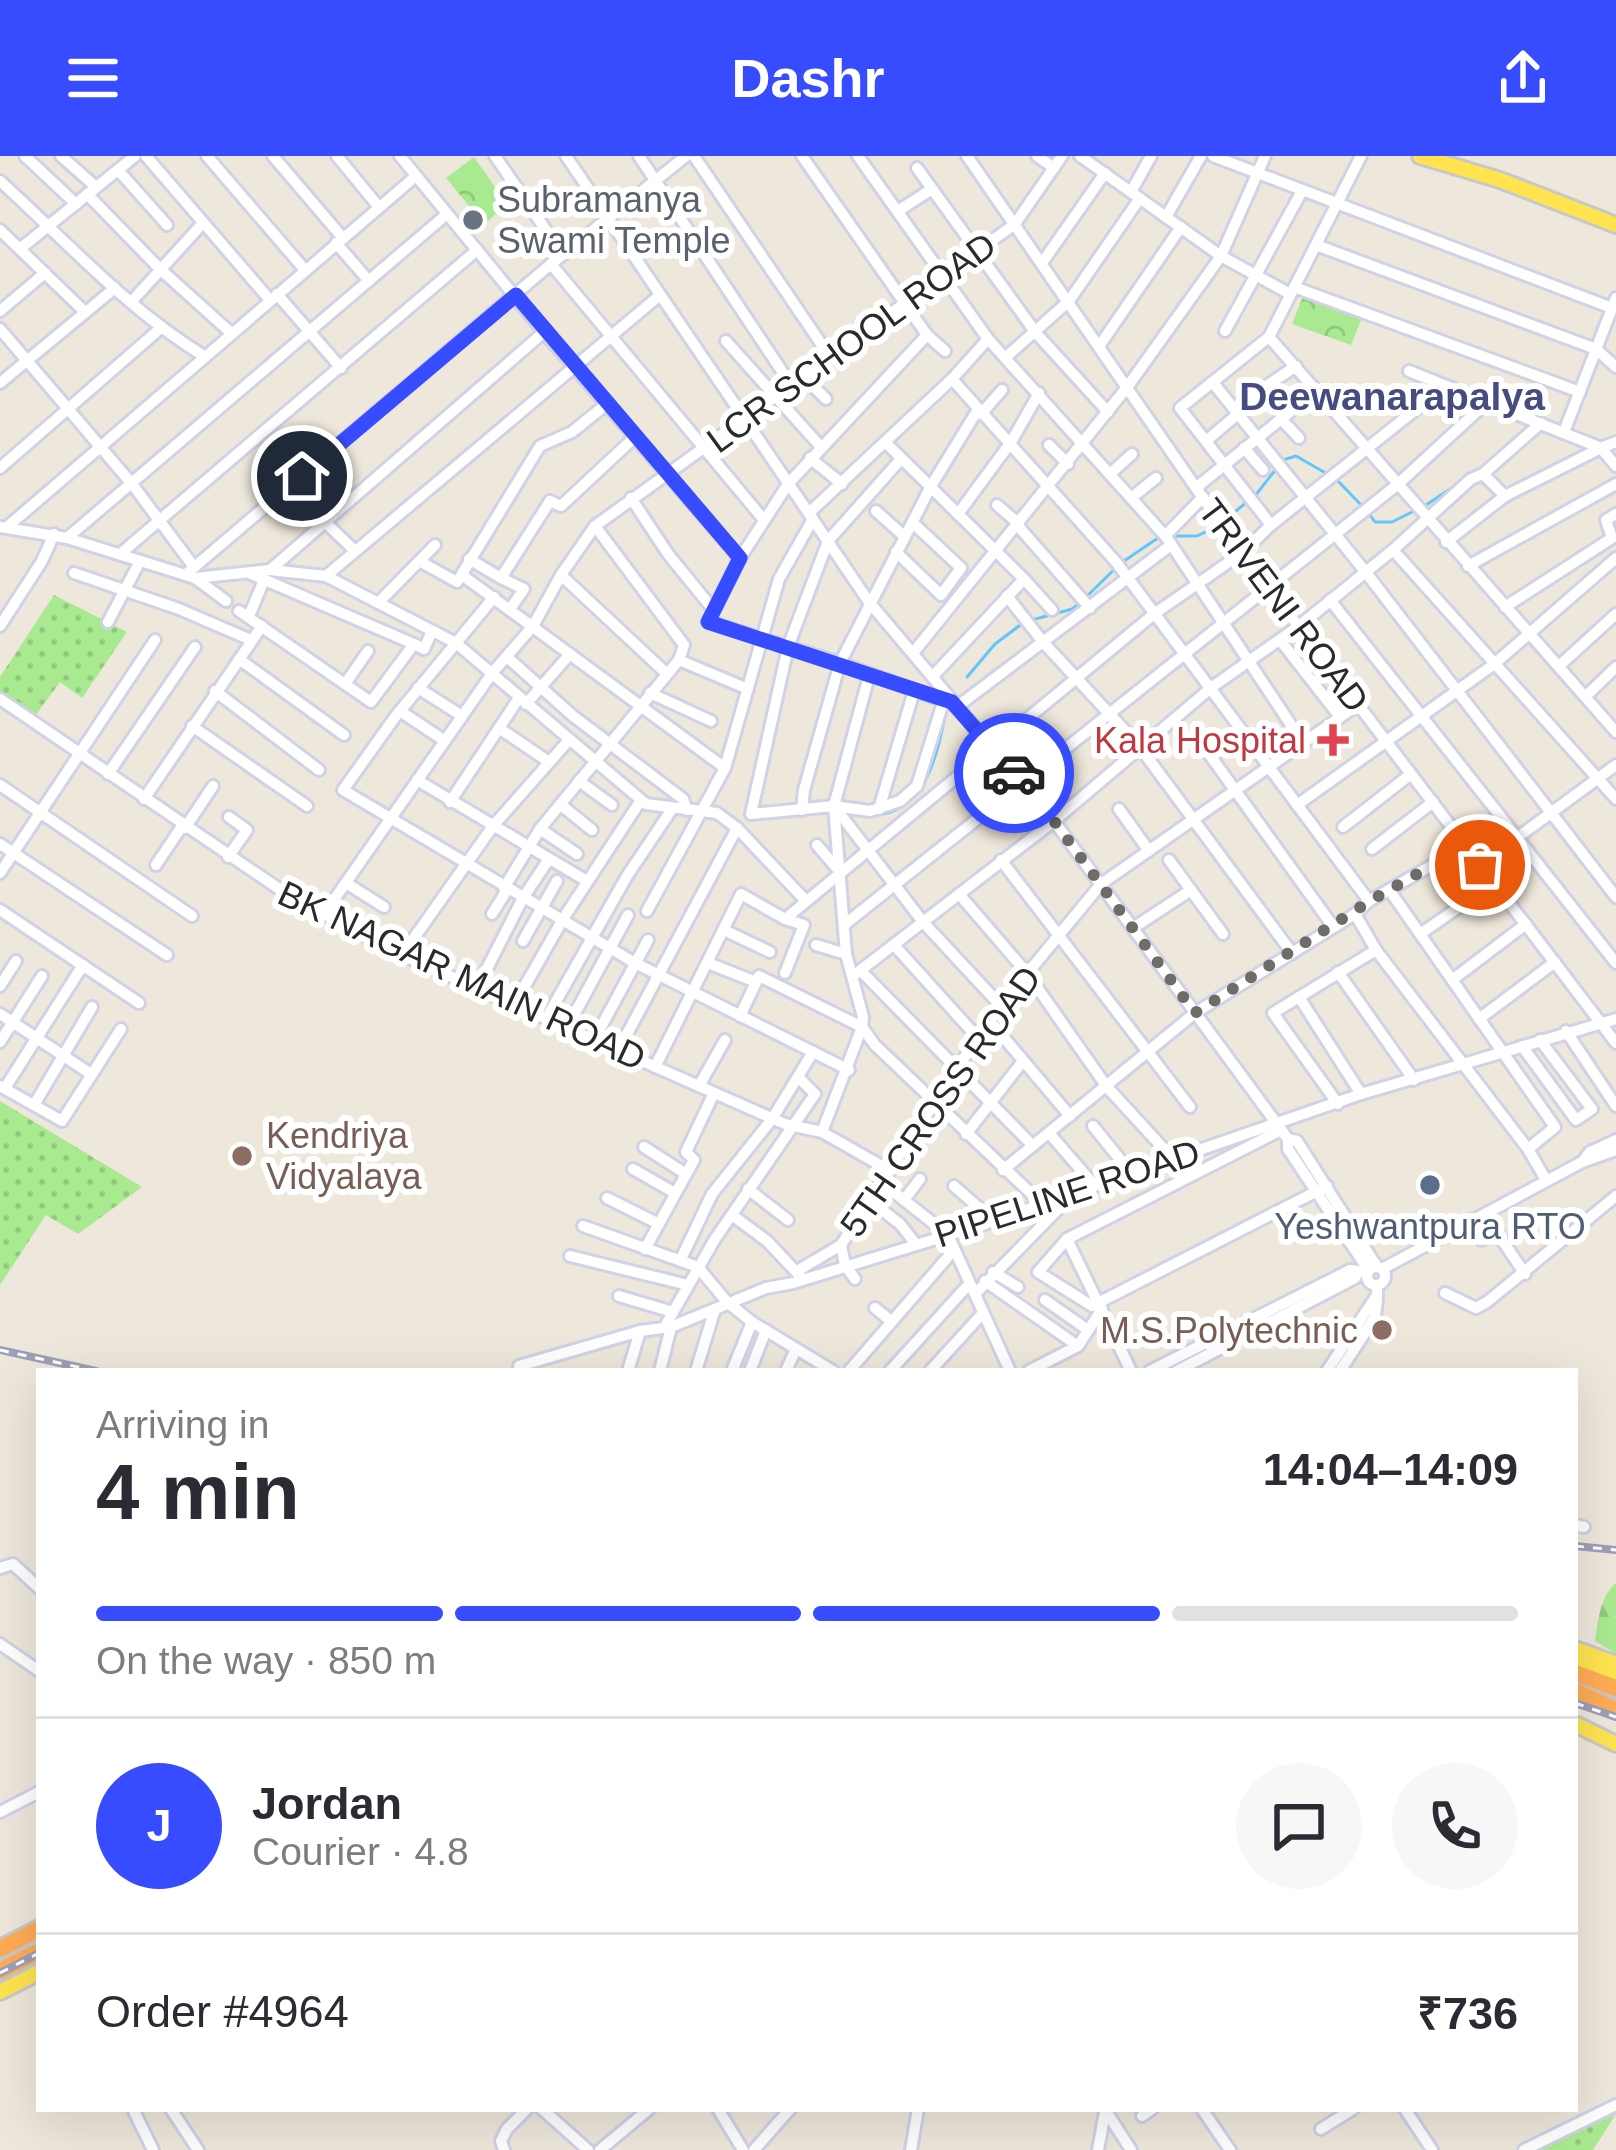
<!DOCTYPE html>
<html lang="en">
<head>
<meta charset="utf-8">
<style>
  :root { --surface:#fff; --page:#f7f7f7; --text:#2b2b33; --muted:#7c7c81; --line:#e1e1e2; --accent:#374cff }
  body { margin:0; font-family:Helvetica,sans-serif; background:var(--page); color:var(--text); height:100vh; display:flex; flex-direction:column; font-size:45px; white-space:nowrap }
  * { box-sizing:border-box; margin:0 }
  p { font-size:39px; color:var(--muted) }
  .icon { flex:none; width:66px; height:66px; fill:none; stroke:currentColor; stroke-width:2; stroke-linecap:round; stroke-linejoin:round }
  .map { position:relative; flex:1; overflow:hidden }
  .sheet { position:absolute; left:36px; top:1212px; width:1542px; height:744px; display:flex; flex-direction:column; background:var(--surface); border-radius:0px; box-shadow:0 12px 48px #0002 }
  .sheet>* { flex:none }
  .pin { position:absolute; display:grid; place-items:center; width:102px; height:102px; color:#fff; margin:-51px; border:6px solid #fff; border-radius:50%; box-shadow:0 3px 12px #0007 }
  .courier { position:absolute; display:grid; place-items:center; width:120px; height:120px; margin:-60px; border:9px solid #374cff; border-radius:50%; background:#fff; color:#222; box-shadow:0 3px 15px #0007 }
  .overview em { font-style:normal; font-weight:600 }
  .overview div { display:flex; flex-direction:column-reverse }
  .overview { display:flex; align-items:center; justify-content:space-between; height:204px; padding:0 60px }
  h1 { font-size:78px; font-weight:600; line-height:90px }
  .bar { display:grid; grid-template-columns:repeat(4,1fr); gap:18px 12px; align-content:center; height:144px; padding:0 60px }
  .bar i { height:15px; border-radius:9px; background:var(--line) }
  .bar .selected { background:var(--accent) }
  .bar p { grid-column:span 4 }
  .line { display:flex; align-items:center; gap:30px; padding:0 60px; border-top:3px solid var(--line) }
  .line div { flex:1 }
  .round { display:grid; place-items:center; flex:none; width:126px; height:126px; border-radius:63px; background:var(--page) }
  header { display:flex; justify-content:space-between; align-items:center; height:156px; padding:0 60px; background:var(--accent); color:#fff; font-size:54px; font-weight:600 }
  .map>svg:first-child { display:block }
</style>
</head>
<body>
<header><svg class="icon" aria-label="menu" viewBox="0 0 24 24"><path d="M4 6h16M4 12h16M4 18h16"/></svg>Dashr<svg class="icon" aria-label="share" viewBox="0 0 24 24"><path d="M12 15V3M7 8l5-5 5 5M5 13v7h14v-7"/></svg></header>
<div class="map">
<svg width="1616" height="1994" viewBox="0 0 1616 1994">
  <defs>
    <pattern id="grass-dots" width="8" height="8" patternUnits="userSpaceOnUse" patternTransform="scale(3)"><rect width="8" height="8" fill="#a9ea91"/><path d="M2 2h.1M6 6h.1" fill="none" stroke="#92c97d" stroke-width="1.8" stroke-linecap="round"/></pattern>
    <pattern id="forest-firs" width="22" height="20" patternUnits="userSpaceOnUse" patternTransform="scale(3)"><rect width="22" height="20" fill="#a9ea91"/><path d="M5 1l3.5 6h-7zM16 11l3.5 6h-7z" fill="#92c97d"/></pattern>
    <pattern id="park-crowns" width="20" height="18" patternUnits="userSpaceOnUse" patternTransform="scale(3)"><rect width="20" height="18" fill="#a9ea91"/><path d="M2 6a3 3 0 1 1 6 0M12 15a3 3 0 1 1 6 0" fill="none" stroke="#92c97d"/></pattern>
  </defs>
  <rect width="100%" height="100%" fill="#eee7db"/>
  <!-- grass -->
  <g fill="url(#grass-dots)">
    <path d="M54,439L127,476L82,542L60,526L35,560L0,537V521Z"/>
    <path d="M0,945L142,1031L78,1078L46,1059L0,1129Z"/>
    <path d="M1616,1958L1593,1994H1531Z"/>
  </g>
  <!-- forest -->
  <path fill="url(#forest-firs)" d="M1616,1427V1498L1595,1485C1598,1466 1600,1440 1616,1427Z"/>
  <!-- park -->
  <g fill="url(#park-crowns)">
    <path d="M474,1L507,48L484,68L446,22Z"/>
    <path d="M1303,140L1362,162L1351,189L1292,168Z"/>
  </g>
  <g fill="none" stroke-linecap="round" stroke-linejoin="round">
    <!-- stream -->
    <g stroke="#62c6fb" stroke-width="3">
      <path d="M1337,324L1364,352"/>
      <path d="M1255,340L1283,304L1296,300L1329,319"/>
      <path d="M1423,351L1465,323"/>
      <path d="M1370,359L1375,366H1392L1414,355"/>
      <path d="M1226,363L1247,346"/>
      <path d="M1172,380H1197L1214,372"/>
      <path d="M1086,441L1121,407L1158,382"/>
      <path d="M1032,464L1072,453L1079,448"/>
      <path d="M967,521L995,488L1023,467"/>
      <path d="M872,659C926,658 937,599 946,555"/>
    </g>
    <defs>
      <g id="minor">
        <path d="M25,0L76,48"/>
        <path d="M61,0L96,31"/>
        <path d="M146,0L270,144"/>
        <path d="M207,0L305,114"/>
        <path d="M273,0L342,81"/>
        <path d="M337,0L378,50"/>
        <path d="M400,0L544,176L740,402"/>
        <path d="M495,0L563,99"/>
        <path d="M566,0L869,446L1054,665L1288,983L1297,985L1377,1111"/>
        <path d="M639,0L791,229"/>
        <path d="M694,0L830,201"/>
        <path d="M802,0L927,179L945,195"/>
        <path d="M858,0L988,183L1167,382L1303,587"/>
        <path d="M967,0L1225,374L1616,887"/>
        <path d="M1037,0L1054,12"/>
        <path d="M1080,0L1221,100L1290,138"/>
        <path d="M1213,0L1612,152"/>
        <path d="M917,12L1036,177L1108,256"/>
        <path d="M118,14L167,69"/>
        <path d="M0,25C66,85 128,154 204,200"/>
        <path d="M1131,36L1151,0"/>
        <path d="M87,38L160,113L230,176"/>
        <path d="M898,55L932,33"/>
        <path d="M1166,61L1201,0"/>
        <path d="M0,74L85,156"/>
        <path d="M336,87L369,125"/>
        <path d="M1316,89L1596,193L1616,211"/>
        <path d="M21,92L135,0"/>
        <path d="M1042,107L1105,17"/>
        <path d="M551,108L764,364"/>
        <path d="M1294,131L1580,236"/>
        <path d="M277,138L341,212"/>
        <path d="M132,145L203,67"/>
        <path d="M0,155L45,117"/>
        <path d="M0,173L132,328L194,411"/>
        <path d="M1225,175L1302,35"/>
        <path d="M927,179L788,328L740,402L708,466L840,507L958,550L1171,389"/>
        <path d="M1269,181L1616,576"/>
        <path d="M726,185L820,290"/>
        <path d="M1100,189L1181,71"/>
        <path d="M1006,201L1069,145L1140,42"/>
        <path d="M1409,215L1601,292L1616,286"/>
        <path d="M803,220L826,243"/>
        <path d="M952,223L1116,406L1369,745"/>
        <path d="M0,227L115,132"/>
        <path d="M1214,228L1364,414L1616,741"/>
        <path d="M1235,251L1296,210"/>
        <path d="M981,258L1002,234"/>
        <path d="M1281,263L1299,282"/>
        <path d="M1564,276L1616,142"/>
        <path d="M1206,285L1239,257"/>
        <path d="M886,287L1024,423L933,520"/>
        <path d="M1049,289L1068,308"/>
        <path d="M1244,292L1263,314"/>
        <path d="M810,302L842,328"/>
        <path d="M901,303L828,385L788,491L751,658L834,650L870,655L900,645L917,630L945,540"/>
        <path d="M0,312L162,171"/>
        <path d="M1110,318L1132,298"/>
        <path d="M1197,331L1317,234"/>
        <path d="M1505,340L1483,318L1541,267"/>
        <path d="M631,342L668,398L712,452"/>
        <path d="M1131,342L1156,322"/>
        <path d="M997,349L1019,368"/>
        <path d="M876,355L905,381"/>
        <path d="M809,357L952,223L988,183"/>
        <path d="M958,358L1011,286L1039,237"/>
        <path d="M325,366L355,395"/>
        <path d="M1271,369L1180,252L1269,181L1361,0"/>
        <path d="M1018,370L1090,452"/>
        <path d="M0,371L67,382L195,422L270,414L326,420L660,139"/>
        <path d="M7,371L416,20"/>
        <path d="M1165,380L1203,341"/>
        <path d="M67,382L447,58"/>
        <path d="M1446,386L1505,340L1601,292L1616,310"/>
        <path d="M1393,394L1616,643"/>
        <path d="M896,396L941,439L961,412L913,367"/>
        <path d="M120,398L477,94"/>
        <path d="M469,403L501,422"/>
        <path d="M421,406L457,426L540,290L572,276L608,247"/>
        <path d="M1468,410L1616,328"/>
        <path d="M270,414L544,176"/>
        <path d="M74,417L179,453L251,484"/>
        <path d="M251,418L414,488"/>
        <path d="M185,419L551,108L686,0"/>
        <path d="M462,419L725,612"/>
        <path d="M561,419L666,517"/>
        <path d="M326,420L456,487L646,648L717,657L737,672L806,745"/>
        <path d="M195,422L226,445"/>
        <path d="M1024,423L1052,454"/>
        <path d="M1007,440L1043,486L1139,590L1292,797"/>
        <path d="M494,441L395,561L343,634L635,807L849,914"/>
        <path d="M1330,444L1616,807"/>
        <path d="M378,447L435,389"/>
        <path d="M1505,451L1612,382L1606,364L1616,358"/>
        <path d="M510,453L524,433L501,422L550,345L561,350L636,280"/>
        <path d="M239,455L371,546L414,488L424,493L432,475"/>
        <path d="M249,460L264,424"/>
        <path d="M108,466L140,405"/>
        <path d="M0,470L42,405L54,378"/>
        <path d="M1280,484L1340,561"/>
        <path d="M913,497L1128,230L1221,100L1265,0"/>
        <path d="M507,501L573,560L683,643L687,654"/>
        <path d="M239,503L344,579"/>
        <path d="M679,504L748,533"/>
        <path d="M1559,510L1616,458"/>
        <path d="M869,520L834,650L846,798L863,861L862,871L875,889L1041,1047"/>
        <path d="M345,528L368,495"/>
        <path d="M418,532L462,560"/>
        <path d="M215,535L319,614"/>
        <path d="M650,537L711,565"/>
        <path d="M1586,540L1616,511"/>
        <path d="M0,543L291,741L402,799L785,968L822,976L887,1013"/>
        <path d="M526,548L570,498"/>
        <path d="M400,555L445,585"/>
        <path d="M192,570L307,650"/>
        <path d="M499,572L549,606"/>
        <path d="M1199,584L1332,769"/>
        <path d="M108,618L195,491"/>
        <path d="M417,624L587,725"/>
        <path d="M579,625L612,649"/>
        <path d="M0,629L192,760"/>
        <path d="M144,643L262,470"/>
        <path d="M450,646L519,542"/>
        <path d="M561,649L592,674"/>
        <path d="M1297,649L1493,509L1616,402"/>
        <path d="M879,653L914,535"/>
        <path d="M1119,653L1149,695"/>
        <path d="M802,654L804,634L840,507L931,330L977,255"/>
        <path d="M837,654L923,766L1000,849"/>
        <path d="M1343,671L1411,618"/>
        <path d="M185,672L213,630"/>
        <path d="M540,673L577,698"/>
        <path d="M0,688L167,799"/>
        <path d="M817,689L840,716"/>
        <path d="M1372,693L1433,646"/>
        <path d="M228,701L247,674L229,661"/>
        <path d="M1001,704L1190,951"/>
        <path d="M1169,704L1223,778"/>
        <path d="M156,709L182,670"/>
        <path d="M1480,709L1616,609"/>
        <path d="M0,717L155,484"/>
        <path d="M346,727L384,751"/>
        <path d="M504,732L540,673L679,504L684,489L595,370"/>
        <path d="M1390,735L1555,971L1528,993"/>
        <path d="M959,738L1027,817L1107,931L1174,1004"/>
        <path d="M0,754L139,847"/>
        <path d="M647,755L725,612L779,423L813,363"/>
        <path d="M324,758L493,516L533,470L561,419L595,370L1015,68L1062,0"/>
        <path d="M492,758L507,734"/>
        <path d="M1355,758L1376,794L1528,993L1546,1024"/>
        <path d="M785,763L1154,458L1242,397L1271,369L1444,231"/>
        <path d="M844,769L1397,329L1486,247"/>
        <path d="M1133,772L1191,734"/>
        <path d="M724,774L770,796"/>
        <path d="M1420,778L1494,727"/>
        <path d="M523,785L557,725"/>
        <path d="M816,789L846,798"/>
        <path d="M894,789L977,881"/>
        <path d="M402,799L493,670L569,584"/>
        <path d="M708,807L756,826"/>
        <path d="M861,815L1033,990"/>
        <path d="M1338,816L1414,924"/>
        <path d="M853,820L1054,665L1212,531L1299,470L1393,394L1471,323L1483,318"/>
        <path d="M1452,824L1526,768"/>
        <path d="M0,830L16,805"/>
        <path d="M477,832L523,742L549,703"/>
        <path d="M1299,841L1361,938"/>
        <path d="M514,849L563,763L641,644"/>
        <path d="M0,858L91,918"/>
        <path d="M740,860L759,820L862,871L822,976"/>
        <path d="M546,863L627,720L672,653"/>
        <path d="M1479,863L1555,806"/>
        <path d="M989,864L1070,960"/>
        <path d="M567,872L628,759"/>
        <path d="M1566,875L1616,950"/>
        <path d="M594,884L648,784"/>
        <path d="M0,886L42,820"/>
        <path d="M1522,890L1576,964L1592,953L1540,884"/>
        <path d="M618,895L737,672"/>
        <path d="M655,911L741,738L785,763L804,769L785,817"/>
        <path d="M0,930L62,965L121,873"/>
        <path d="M699,930L725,884"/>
        <path d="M5,932L83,809"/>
        <path d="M1338,948L1273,857L1376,794"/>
        <path d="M34,949L92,851"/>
        <path d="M1093,970L1131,1017"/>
        <path d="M1281,974L1067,1083L1038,1116L1092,1150L1327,1030"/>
        <path d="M1049,977L1094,1029"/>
        <path d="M966,978L1023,905"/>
        <path d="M1288,983V993L1369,1115"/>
        <path d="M644,991L686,1018"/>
        <path d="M1582,1006L1616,994"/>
        <path d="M633,1013L675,1037"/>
        <path d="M1003,1014L1195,857L1355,758L1369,745L1466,690"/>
        <path d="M880,1025L948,1079L1010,1215"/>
        <path d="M954,1030L994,1065"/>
        <path d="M748,1033L788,1064"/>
        <path d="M607,1042L659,1068"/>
        <path d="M868,1043L900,1068L915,1087"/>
        <path d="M904,1044L920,1023"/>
        <path d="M732,1059L767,1085L801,1121"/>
        <path d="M1470,1064L1481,1084L1498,1078L1525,1118"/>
        <path d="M583,1070L698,1111L727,1146L752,1166L833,1215"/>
        <path d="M1067,1083L1131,1215"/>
        <path d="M841,1089L845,1109L855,1123"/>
        <path d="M645,1093L694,1004L686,996L714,937"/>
        <path d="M570,1100L688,1129"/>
        <path d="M680,1105L712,1038L772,963L813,896"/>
        <circle cx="1376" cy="1120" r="9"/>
        <path d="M1382,1113L1582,1006L1590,996L1616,984"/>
        <path d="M797,1115L841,1089L989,864L1101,728L1359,548"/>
        <path d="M993,1116L1018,1131"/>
        <path d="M985,1125L1078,1190"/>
        <path d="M1445,1137L1476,1152L1487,1146L1616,1040"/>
        <path d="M975,1138L1069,1042"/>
        <path d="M619,1140L673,1156"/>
        <path d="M1045,1144L1088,1174"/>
        <path d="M875,1152L891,1165"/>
        <path d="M664,1172L715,1083L815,938L798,921"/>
        <path d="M519,1210L640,1175L671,1171L766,1132L793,1127L994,1065L1361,938L1616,863"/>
        <path d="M628,1215L640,1175"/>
        <path d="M660,1215L671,1171"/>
        <path d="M696,1215L715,1153"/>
        <path d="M732,1215L752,1166"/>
        <path d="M750,1215L766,1174"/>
        <path d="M786,1215L795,1195"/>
        <path d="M849,1215L953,1095"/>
        <path d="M890,1215L969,1128"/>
        <path d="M930,1215L982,1158"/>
        <path d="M1029,1215L1078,1190L1102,1153"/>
        <path d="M1150,1215L1350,1114L1359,1115"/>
        <path d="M1177,1215L1355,1122L1359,1115"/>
        <path d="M1327,1215L1377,1139V1129"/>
        <path d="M1340,1215L1375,1161L1377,1143"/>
        <path d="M1575,1369L1584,1371"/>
        <path d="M0,1412L13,1408L39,1432"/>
        <path d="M0,1488L39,1515"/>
        <path d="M0,1656L39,1636"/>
        <path d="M133,1953L153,1994"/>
        <path d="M171,1953L198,1994"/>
        <path d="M542,1953L588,1994"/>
        <path d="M718,1953L743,1994"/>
        <path d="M1202,1953L1230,1994"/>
        <path d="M1405,1953L1432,1994"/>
        <path d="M1106,1955L1131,1994"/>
        <path d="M1142,1960L1152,1953"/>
        <path d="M1321,1973L1353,1953"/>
        <path d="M504,1994L501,1985L507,1973L527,1953"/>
        <path d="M600,1994L649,1953"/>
        <path d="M754,1994L790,1953"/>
        <path d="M911,1994L918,1953"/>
        <path d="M1098,1994L1105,1956"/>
        <path d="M1524,1994L1616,1949"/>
      </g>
      <g id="major">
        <path d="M1420,0L1500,24L1616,69"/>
        <path d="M1575,1493L1616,1508"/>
        <path d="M1575,1506L1616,1522"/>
        <path d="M1575,1568L1616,1588"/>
        <path d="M0,1836L39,1816"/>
      </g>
      <g id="highway">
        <path d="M1575,1517L1616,1532"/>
        <path d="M1575,1535L1616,1554"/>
        <path d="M0,1793L39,1773"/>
        <path d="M0,1815L39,1795"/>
      </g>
    </defs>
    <!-- minor casing -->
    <use href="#minor" stroke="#d0d2e5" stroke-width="16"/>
    <!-- major casing -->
    <use href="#major" stroke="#c8c8c8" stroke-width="20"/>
    <!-- highway casing -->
    <use href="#highway" stroke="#c8c8c8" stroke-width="22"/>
    <!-- minor -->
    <use href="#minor" stroke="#fff" stroke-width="10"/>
    <!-- major -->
    <use href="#major" stroke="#ffe44f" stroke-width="14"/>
    <!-- highway -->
    <use href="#highway" stroke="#ffac55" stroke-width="16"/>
    <defs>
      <g id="rail">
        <path d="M0,1194L96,1215"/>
        <path d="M1575,1390L1616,1394"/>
        <path d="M1575,1547L1616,1561"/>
        <path d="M0,1817L39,1797"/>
      </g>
    </defs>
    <!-- rail casing -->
    <use href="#rail" stroke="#9d9fb7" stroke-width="8"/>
    <!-- rail -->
    <use href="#rail" stroke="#fff" stroke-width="3" stroke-dasharray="9" stroke-linecap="butt"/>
  </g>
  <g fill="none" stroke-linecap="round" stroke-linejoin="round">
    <!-- done -->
    <path stroke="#6f6c68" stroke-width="12" stroke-dasharray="0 21.6" d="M1014,617L1054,665L1195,857L1370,745L1466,690L1480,709"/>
    <!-- route -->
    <path stroke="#374cff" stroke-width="15" d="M302,320L516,139L740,402L708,466L952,546L1014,617"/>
  </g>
  <!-- markers -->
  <circle fill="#6b7280" stroke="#fff" stroke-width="4.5" cx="473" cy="64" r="12"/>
  <path fill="#e0444e" stroke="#fff" stroke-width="4.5" d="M1327 566h12v12h12v12h-12v12h-12v-12h-12v-12h12z"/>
  <g fill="#8d6e63" stroke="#fff" stroke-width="4.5">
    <circle cx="242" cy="1000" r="12"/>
    <circle cx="1382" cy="1174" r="12"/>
  </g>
  <circle fill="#5c6f8a" stroke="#fff" stroke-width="4.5" cx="1430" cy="1029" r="12"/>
  <g text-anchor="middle" stroke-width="12" stroke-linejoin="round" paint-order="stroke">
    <!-- worship labels -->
    <g font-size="36" fill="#5b616d" stroke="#fff" text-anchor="start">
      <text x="497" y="56">Subramanya<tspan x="497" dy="41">Swami Temple</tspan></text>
    </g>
    <!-- street labels -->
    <g font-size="36" fill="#2a2a2a" stroke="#fff">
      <text transform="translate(851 186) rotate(-36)" y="13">LCR SCHOOL ROAD</text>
      <text transform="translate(1284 449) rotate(53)" y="13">TRIVENI ROAD</text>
      <text transform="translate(462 819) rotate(25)" y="13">BK NAGAR MAIN ROAD</text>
      <text transform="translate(940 945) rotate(-55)" y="13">5TH CROSS ROAD</text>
      <text transform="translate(1067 1037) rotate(-18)" y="13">PIPELINE ROAD</text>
    </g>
    <!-- health labels -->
    <g font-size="36" fill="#be3a42" stroke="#fff" text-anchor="end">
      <text x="1306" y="597">Kala Hospital</text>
    </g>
    <!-- education labels -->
    <g font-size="36" fill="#785e54" stroke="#fff" text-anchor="start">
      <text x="266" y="992">Kendriya<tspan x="266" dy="41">Vidyalaya</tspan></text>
      <text x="1358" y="1187" text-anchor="end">M.S.Polytechnic</text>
    </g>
    <!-- service labels -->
    <g font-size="36" fill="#4e5e75" stroke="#fff">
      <text x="1430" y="1083">Yeshwantpura RTO</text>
    </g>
    <!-- neighbourhood labels -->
    <g font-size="39" font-weight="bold" fill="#464c80" stroke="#fff">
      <text x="1392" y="254">Deewanarapalya</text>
    </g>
  </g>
</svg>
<div class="pin" style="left:1480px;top:709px;background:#ea580c"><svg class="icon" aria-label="bag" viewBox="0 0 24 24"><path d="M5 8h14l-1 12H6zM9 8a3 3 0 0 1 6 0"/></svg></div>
<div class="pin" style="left:302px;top:320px;background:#1f2937"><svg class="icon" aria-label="home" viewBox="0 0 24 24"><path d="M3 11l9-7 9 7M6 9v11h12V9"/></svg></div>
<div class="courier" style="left:1014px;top:617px"><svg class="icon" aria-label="car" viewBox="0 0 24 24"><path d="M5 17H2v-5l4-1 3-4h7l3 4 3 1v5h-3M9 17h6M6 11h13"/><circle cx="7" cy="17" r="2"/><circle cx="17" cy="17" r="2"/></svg></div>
<section class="sheet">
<div class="overview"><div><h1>4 min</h1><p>Arriving in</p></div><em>14:04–14:09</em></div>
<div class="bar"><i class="selected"></i><i class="selected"></i><i class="selected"></i><i></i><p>On the way · 850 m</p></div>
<div class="line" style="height:216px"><b class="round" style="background:var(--accent);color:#fff">J</b><div><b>Jordan</b><p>Courier · 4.8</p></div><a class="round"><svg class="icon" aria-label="chat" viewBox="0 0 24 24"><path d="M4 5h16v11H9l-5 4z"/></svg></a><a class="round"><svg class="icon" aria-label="phone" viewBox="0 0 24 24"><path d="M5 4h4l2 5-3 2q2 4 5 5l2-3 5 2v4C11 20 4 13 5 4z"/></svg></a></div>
<div class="line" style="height:156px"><div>Order #4964</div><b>₹736</b></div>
</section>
</div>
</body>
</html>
